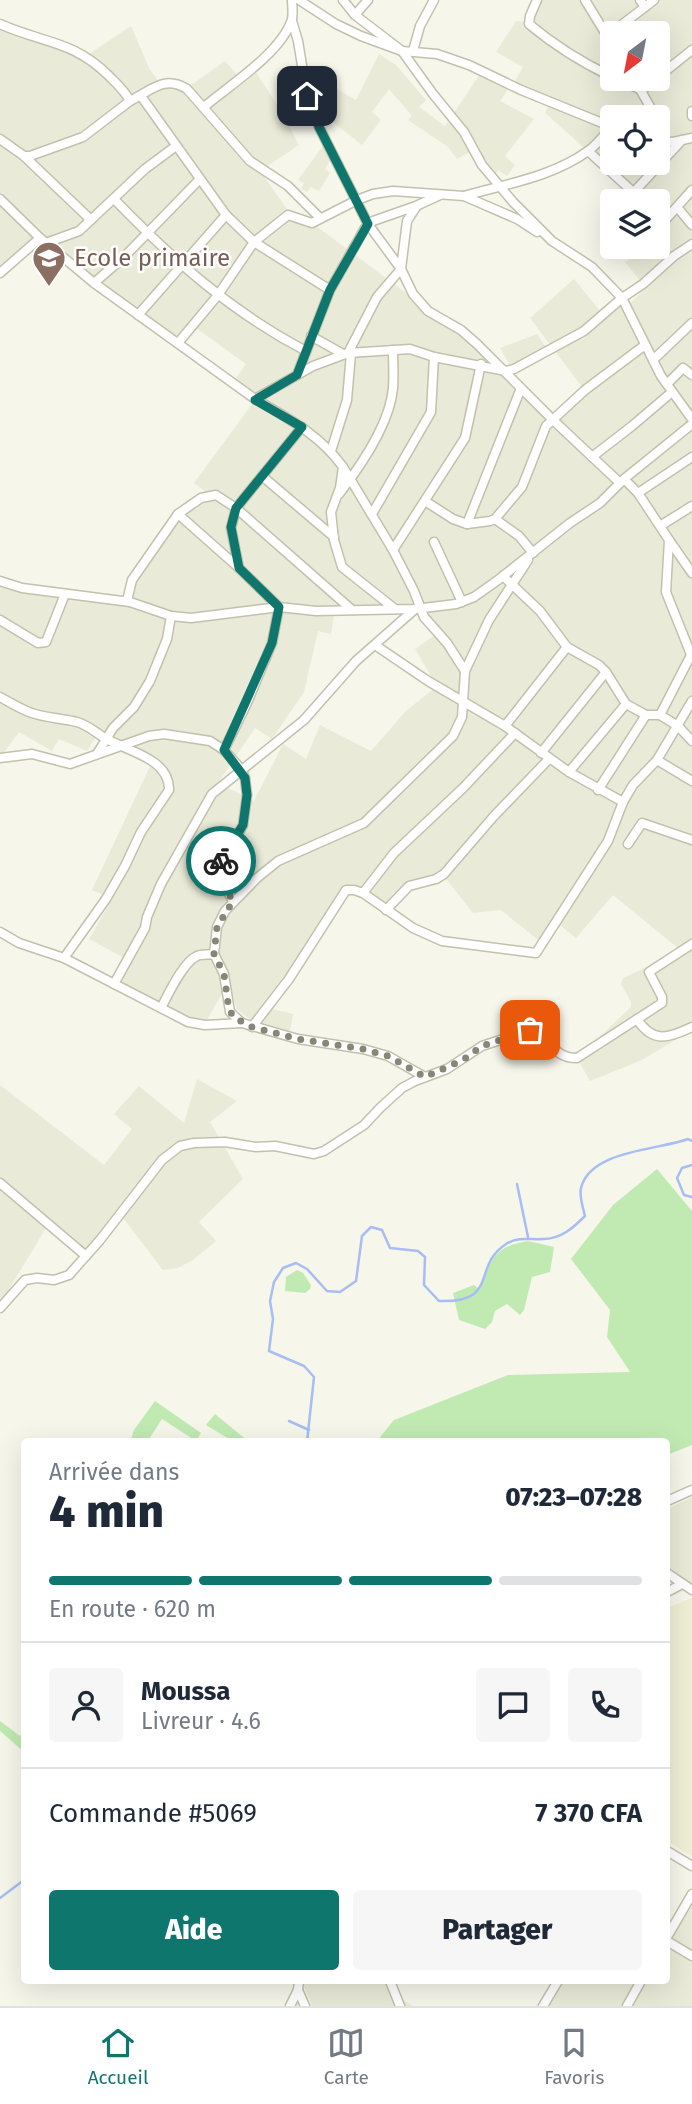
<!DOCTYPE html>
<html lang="fr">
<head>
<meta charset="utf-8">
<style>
  :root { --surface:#fff; --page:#f6f6f7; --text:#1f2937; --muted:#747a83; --line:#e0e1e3; --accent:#0f766e }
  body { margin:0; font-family:"Fira Sans",sans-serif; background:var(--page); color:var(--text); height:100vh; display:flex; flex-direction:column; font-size:26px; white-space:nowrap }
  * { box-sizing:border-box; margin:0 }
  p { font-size:23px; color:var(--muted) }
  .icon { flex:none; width:38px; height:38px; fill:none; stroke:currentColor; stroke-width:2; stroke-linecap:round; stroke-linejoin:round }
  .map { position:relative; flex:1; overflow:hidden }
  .drawer { position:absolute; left:21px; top:1438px; width:649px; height:546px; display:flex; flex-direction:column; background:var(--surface); border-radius:7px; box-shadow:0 7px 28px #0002 }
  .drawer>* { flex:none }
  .needle { width:46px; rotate:212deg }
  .buttons { position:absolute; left:600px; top:21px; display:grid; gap:14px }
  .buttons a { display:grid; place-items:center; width:70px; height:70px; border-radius:7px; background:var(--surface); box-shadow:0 7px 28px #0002; font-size:35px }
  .pin { position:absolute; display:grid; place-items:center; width:60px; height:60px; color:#fff; margin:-30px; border-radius:14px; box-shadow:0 4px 10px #0006 }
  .courier { position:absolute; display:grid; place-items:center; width:70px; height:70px; margin:-35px; border:5px solid #0f766e; border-radius:50%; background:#fff; color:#222; box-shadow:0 2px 9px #0007 }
  .overview em { font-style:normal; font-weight:800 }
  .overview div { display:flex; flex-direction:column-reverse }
  .overview { display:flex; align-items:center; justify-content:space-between; height:119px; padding:0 28px }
  h1 { font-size:46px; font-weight:800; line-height:52px }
  .bar { display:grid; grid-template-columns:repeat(4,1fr); gap:10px 7px; align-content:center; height:84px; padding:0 28px }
  .bar i { height:9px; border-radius:5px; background:var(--line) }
  .bar .current { background:var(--accent) }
  .bar p { grid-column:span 4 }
  .line { display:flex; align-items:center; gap:18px; padding:0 28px; border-top:2px solid var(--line) }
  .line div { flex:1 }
  .round { display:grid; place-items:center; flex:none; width:74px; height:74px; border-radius:7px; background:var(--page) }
  .button { display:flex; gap:14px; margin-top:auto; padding:14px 28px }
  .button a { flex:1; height:80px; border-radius:7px; background:var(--accent); color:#fff; font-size:28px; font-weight:800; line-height:80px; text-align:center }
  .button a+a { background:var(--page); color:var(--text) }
  .tab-bar { display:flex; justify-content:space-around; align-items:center; height:98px; border-top:2px solid var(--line); background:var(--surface); font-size:19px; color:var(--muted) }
  .tab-bar a { display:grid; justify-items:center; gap:4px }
  .tab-bar .current { color:var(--accent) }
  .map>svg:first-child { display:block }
</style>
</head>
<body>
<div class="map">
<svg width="692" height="2006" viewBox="0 0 692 2006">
  <rect width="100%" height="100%" fill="#f6f6eb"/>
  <!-- residential -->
  <g fill="#eaead9" fill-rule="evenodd">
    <path d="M537,0H692V1030L642,1060L590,1081L577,1058L631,1007V1002L621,984L623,978L680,952L679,949L613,895L576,938L557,923L543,944L501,910L473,913L439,870L423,882L393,893L384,908L349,890L273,1009L293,1014L290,1032L259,1024L248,1018L237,1009L228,983L204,1025L112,982L126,959L89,939L112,899L92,890L152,762L98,733L87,751L59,739L52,751L19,732L0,758V581L130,602L133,580L168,527L210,495L194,483L255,400L233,382L246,364L193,326L178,343L40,238L0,273V26L86,56L131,26L149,68L161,85L187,88L225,61L241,79L253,68L284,115L299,145L260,171L292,216L312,223L421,304L461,330L553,420L585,391L530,318L574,279L605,317L622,298L627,306L646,288L625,262L645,247H658V232L667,221L658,213V201H644L545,113L550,103L512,86L523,67L496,52L516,21L526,22ZM612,33H658V79H612ZM612,117H658V163H612ZM419,608L438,633L415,649L437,686L406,711L371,751L320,725L306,759L283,744L254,801L218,783L255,728L272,739L304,692L318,631L331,634L335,610Z"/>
    <path d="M379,54L396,65L426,100L419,107L445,126L480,74L509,88L500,101L534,119L505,156L515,165L507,176L498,170L493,178L473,150L457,159L448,147L408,120L412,116L389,89L372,112L381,120L362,145L325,116L337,89L356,100Z"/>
    <path d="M323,146L331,153V159L325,169L330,173L319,191L311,187L307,192L301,189L304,183L298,180Z"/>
    <path d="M537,334L547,349L511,367L500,348Z"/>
    <path d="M197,1079L237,1101L210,1122L243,1179L199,1222L216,1241L193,1260L178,1268L163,1270L120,1214L86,1256L49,1223L0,1304V1085L104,1165L132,1129L114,1114L139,1086L184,1123Z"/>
    <path d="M692,1497V1587L667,1598V1509Z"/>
    <path d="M692,1899V2006H537L552,1981H667V1942Z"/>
    <path d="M304,1981H395L390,1992L413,2006H312L303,1984Z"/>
  </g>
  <!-- education -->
  <path fill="#eeefd5" d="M692,1598V1856L667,1841V1608Z"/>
  <!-- green -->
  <g fill="#c1eab3">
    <path d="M657,1169L692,1211V1445L667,1455V1442H376L394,1420L508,1375L630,1372L607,1337L610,1310L571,1259L613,1205Z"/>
    <path d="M528,1241L554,1247L550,1272L532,1277L524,1310L520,1315L507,1304L495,1311L492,1322L485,1329L459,1320L453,1293L474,1285L479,1289C493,1259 492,1247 528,1241Z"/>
    <path d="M297,1270L303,1273L311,1285L310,1289L305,1293L285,1291L286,1277Z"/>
    <path d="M155,1401L201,1433L196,1441L162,1419L147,1442H130L134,1430Z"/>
    <path d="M215,1414L249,1442H234L206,1425Z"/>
    <path d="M0,1721L20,1736L24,1731V1752L0,1731Z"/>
  </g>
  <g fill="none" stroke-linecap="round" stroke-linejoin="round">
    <!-- stream -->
    <g stroke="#a7bdf3" stroke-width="2.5">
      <path d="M692,1165L682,1168L677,1178L684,1195L692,1197"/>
      <path d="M517,1184L528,1237"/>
      <path d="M289,1421L309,1430"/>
      <path d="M307,1442L314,1377L304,1366L269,1351L273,1319L270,1301L274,1282L283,1268L296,1263L307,1269L327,1291L340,1292L356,1281L362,1236L371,1227L382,1230L390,1248L418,1251L425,1257L424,1285L439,1301C500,1303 471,1267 506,1244C519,1236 530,1240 543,1239C561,1239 573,1228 585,1216C583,1208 579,1196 581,1188C590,1150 659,1150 688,1139L692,1141"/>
      <path d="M0,1898L24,1880"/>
    </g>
    <defs>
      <g id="street">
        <path d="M299,0L336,24L361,36L402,51L437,54L469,65L521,90L612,127"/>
        <path d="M343,0L355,15L402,51L433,94L464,132L482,165L513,202L552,241L592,267L622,298L661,376L692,419"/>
        <path d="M537,0L530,16L529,24C555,46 581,62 612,77"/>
        <path d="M585,0L612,44"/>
        <path d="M645,7L654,0"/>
        <path d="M355,15L368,0"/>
        <path d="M292,21L298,41L307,96L319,127L368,224L401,269L413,294L428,311L461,330L477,344L553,420L620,483"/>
        <path d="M0,24C42,43 73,40 109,76C117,84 125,91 130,101C152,90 164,75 187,89L250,161L288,186L319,217"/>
        <path d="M607,36L645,7L640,0"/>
        <path d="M413,51L420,26L434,0"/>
        <path d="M658,77L692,50"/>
        <path d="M617,79L642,90L656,79"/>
        <path d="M634,79L656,117"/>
        <path d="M141,96L226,215"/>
        <path d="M204,107C230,85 279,54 291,22C294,16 292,7 292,0"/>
        <path d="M692,111V116"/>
        <path d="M658,124L663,142"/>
        <path d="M0,139L24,156H30L83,137L130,101"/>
        <path d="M658,141L673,142L692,138"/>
        <path d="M588,151L643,201"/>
        <path d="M24,156L91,220"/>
        <path d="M633,193L682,140"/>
        <path d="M464,196C506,184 552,177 588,151C597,145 604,135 611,127"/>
        <path d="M0,199L40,238L94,283L255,399L313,366L348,353L410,349L434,357L506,371L514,369L584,331L622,298L643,284L674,256L692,244"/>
        <path d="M114,199C173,260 230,311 306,351"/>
        <path d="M677,207L692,225"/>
        <path d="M658,215L664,219L667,218L692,190"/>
        <path d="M46,243L79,231L145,169L176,146"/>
        <path d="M0,273L40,238"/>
        <path d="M94,283L124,257L199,180"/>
        <path d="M138,315L226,215L254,242L330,290"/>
        <path d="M311,336L343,354"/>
        <path d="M178,343L218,295L254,242L288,215L312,223L357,200L373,194L393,191L464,196L517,219L537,232"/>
        <path d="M348,353L377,297L401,269L407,221L416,207"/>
        <path d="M653,360L692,323"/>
        <path d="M297,375L330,290L365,228L373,221L416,206L440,195"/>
        <path d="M667,384L683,368L692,375"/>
        <path d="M255,399C289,419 320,435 343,467L340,488L331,512L334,540L342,567L395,609"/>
        <path d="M331,451L347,400L351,353"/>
        <path d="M592,457L632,426L672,392"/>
        <path d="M343,467L393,550L414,591L424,617L447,643L465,671L489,620L528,560"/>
        <path d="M262,476L334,537"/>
        <path d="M624,479L638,493L669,540L666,592L692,657"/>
        <path d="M638,493L692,457"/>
        <path d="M339,494C360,467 390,423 393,388C394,376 393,363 393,350"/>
        <path d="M425,501L453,519L467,524L521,388"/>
        <path d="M178,514L239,568"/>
        <path d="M372,514L431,412L434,357"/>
        <path d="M495,519L519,536L533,553"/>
        <path d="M467,524L490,521L495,519L522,487L546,426L585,390L645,345"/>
        <path d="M660,526L692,506"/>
        <path d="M669,540L692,573"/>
        <path d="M434,542L462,602"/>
        <path d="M393,550L465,438L481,364"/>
        <path d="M503,576L540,611L567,647L599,665L606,672L626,704L646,715"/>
        <path d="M0,581L22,588L130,602L171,616L191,618L279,607L316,611L415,609L456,604L474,597L498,580L570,523L600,503L624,479L692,424"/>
        <path d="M127,601L132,580L178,514L201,498L216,495L236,508L351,609"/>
        <path d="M0,620L38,643L46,642L65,594"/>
        <path d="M375,645L428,681L505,726L569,772L623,802"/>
        <path d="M0,697C9,702 19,708 29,712C44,718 61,718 77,722C88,725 96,733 105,738C126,751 170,758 169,790L141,832L125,866L106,899L64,958"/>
        <path d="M660,715L678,726L692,741"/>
        <path d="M505,726L567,647"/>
        <path d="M224,750L247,703L272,643L279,607L239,568L231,528L236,508L302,427"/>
        <path d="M541,753L606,672"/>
        <path d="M97,754L113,728L134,707L150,681L167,639L171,616"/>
        <path d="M0,758L32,754L70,764L149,736L164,734L210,741L224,750L241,769L245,778L247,795L243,825L219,868L223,884L233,901"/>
        <path d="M657,760L692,781"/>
        <path d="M569,772L626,704"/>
        <path d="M598,790L646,715H660L691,655"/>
        <path d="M628,844L642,823L692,840"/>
        <path d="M363,893L394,853L463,788L515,733"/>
        <path d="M386,910L409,886L436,879L444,874L494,816L549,759"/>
        <path d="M0,932L19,943L64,958L188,1022L205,1025L242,1023"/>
        <path d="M214,954L217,927L225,911L257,878L278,861L364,823L453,736L462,717L465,671"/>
        <path d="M114,984L145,928L147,917L161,884L212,794L304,720L356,661L415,609"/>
        <path d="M161,1008C168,995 183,962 197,956C201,954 209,955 214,954L224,974L230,1012L242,1023L298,1039L363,1049L388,1056L425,1077"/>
        <path d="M637,1019C653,1044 669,1038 692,1027"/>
        <path d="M252,1027L289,979L346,890H354L363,893L413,928L442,941L536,953L608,841L623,802L633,785L657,760L692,701"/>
        <path d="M0,1183L86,1256"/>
        <path d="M0,1308L25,1280L37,1278L54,1280L69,1275L100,1240L162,1160L180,1146L194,1143L225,1142L256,1147L275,1146L314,1154L324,1151L364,1125L381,1107L402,1088L415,1081L447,1069L482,1046L530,1030L539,1031C553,1041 553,1058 577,1058L662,1003V997L649,972L692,944"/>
        <path d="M667,1501L692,1490"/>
        <path d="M667,1573L692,1590"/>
        <path d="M667,1592L682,1584"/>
        <path d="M667,1851L692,1866"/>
        <path d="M667,1937L692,1894"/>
        <path d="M667,1941L692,1956"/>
        <path d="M390,1981L400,2006"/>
        <path d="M298,1990L305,2006"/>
        <path d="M290,2006L298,1990L299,1981"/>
        <path d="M543,2006L558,1981"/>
        <path d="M627,2006L641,1981"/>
      </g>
    </defs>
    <!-- street casing -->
    <use href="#street" stroke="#c2c1ad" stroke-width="11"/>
    <!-- street -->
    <use href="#street" stroke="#fff" stroke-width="8"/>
  </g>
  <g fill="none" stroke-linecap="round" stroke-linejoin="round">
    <!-- done -->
    <path stroke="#878677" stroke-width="7" stroke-dasharray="0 12.6" d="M221,861C215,875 226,889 233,901L217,927L214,954L224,974L229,1010L235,1018L252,1027L298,1039L363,1049L388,1056L425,1077L463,1060L482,1046L530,1030"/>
    <!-- route -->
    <path stroke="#0f766e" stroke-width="9" d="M221,861L243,825L247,795L245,778L224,750L272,643L279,607L239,568L231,527L236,508L302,427L255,400L297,375L330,290L368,224L319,127L307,96"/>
  </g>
  <!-- icons -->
  <defs>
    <symbol id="school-pin" viewBox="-11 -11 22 30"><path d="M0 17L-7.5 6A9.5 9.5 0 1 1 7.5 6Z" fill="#8d6e63" stroke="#fff"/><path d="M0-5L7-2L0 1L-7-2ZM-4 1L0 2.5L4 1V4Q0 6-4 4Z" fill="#fff"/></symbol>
  </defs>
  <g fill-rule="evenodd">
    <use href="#school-pin" x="30" y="239" width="38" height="52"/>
  </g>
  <g text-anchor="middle" stroke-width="5" stroke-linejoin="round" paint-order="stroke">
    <!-- education labels -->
    <g font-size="24" fill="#785e54" stroke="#fff" text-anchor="start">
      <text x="74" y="266">Ecole primaire</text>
    </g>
  </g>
</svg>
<div class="buttons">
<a><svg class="needle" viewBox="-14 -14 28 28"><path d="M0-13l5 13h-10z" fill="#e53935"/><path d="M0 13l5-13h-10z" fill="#747a83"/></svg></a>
<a><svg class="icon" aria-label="locate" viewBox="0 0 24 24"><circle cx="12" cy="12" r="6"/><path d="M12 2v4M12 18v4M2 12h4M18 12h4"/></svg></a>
<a><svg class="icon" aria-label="layers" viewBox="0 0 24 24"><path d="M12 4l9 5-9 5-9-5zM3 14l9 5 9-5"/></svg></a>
</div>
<div class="pin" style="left:530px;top:1030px;background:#ea580c"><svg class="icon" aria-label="bag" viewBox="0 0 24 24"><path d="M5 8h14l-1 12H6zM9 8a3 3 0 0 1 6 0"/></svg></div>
<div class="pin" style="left:307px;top:96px;background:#1f2937"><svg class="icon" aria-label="home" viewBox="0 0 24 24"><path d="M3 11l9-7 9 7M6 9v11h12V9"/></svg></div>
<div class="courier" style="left:221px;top:861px"><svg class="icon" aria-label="bike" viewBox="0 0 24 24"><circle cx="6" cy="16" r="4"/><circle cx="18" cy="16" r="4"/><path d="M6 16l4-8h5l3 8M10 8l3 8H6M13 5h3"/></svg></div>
<section class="drawer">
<div class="overview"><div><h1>4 min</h1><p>Arrivée dans</p></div><em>07:23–07:28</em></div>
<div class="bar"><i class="current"></i><i class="current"></i><i class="current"></i><i></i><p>En route · 620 m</p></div>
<div class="line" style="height:126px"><a class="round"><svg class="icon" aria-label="person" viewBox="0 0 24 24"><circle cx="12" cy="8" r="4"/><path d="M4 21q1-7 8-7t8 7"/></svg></a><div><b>Moussa</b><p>Livreur · 4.6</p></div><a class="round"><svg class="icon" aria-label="chat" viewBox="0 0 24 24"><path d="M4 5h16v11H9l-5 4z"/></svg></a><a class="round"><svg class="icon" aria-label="phone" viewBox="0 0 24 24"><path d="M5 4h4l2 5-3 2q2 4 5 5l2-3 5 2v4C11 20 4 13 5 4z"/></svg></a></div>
<div class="line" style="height:91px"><div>Commande #5069</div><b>7 370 CFA</b></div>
<div class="button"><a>Aide</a><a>Partager</a></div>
</section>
</div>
<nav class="tab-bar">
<a class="current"><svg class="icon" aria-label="home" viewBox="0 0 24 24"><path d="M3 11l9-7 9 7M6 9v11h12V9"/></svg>Accueil</a>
<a><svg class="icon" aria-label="map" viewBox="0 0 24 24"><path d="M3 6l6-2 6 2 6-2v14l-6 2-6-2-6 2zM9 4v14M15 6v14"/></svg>Carte</a>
<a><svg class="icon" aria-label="saved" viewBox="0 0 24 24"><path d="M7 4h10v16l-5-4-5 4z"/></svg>Favoris</a>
</nav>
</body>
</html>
